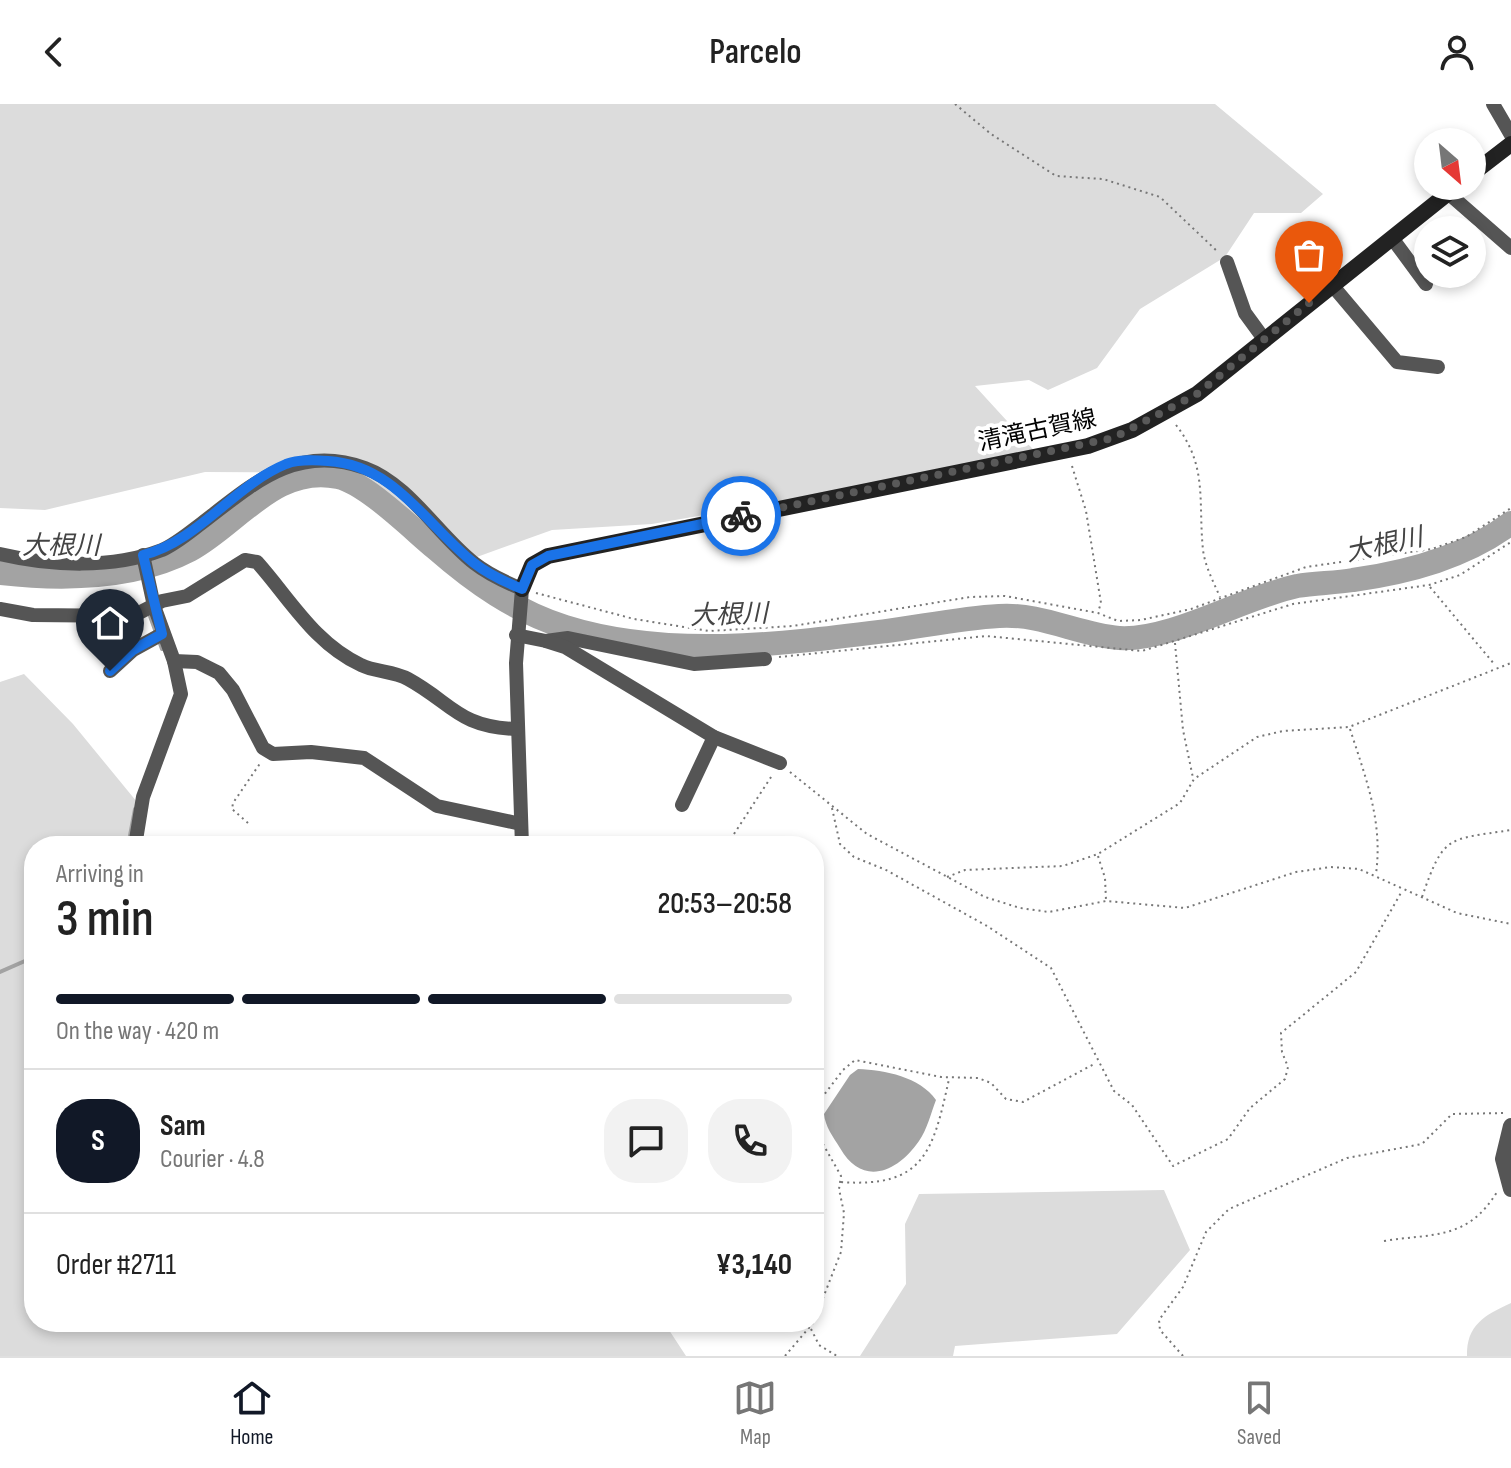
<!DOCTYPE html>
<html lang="en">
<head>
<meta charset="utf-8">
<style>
  :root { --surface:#fff; --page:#f2f2f2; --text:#222; --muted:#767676; --line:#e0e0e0; --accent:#111827 }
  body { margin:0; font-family:"Sofia Sans Condensed","Noto Sans JP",sans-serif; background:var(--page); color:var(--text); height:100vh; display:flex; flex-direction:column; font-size:30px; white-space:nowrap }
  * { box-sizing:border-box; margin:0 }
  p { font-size:26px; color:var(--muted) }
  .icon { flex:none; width:44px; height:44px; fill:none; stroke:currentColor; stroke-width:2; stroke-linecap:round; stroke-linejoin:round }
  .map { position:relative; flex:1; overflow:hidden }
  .side { position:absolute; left:24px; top:732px; width:800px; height:496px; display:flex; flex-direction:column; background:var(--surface); border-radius:32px; box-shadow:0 4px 12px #0003 }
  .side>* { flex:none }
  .needle { width:52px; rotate:152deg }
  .fabs { position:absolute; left:1414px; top:24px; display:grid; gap:16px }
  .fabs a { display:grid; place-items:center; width:72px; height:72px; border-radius:50%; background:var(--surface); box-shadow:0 4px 12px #0003; font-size:40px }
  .pin { position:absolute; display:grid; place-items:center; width:68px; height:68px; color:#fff; margin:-82px -34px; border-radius:50% 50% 50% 0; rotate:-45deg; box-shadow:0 0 8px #0007 }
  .pin .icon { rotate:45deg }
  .courier { position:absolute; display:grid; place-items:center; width:80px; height:80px; margin:-40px; border:6px solid #1a73e8; border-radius:50%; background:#fff; color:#222; box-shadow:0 2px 10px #0007 }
  .overview em { font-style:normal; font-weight:600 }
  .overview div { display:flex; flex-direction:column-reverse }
  .overview { display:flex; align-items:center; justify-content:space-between; height:136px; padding:0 32px }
  h1 { font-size:52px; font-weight:600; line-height:60px }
  .bar { display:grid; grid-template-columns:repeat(4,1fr); gap:12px 8px; align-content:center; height:96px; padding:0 32px }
  .bar i { height:10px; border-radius:6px; background:var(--line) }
  .bar .current { background:var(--accent) }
  .bar p { grid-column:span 4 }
  .line { display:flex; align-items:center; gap:20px; padding:0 32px; border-top:2px solid var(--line) }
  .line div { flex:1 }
  .round { display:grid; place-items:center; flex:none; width:84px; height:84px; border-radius:32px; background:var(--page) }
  header { display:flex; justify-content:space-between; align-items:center; height:104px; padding:0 32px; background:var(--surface); font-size:36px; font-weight:600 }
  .tab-bar { display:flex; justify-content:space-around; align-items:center; height:112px; border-top:2px solid var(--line); background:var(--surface); font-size:22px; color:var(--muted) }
  .tab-bar a { display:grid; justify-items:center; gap:4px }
  .tab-bar .current { color:var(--accent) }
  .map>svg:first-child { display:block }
</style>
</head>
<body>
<header><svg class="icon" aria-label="back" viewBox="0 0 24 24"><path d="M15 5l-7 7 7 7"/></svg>Parcelo<svg class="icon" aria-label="person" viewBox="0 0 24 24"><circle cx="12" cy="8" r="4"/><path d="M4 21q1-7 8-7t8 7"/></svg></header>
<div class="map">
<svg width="1511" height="1252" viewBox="0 0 1511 1252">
  <rect width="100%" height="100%" fill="#fff"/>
  <!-- green -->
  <g fill="#dcdcdc">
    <path d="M0,0H1215L1323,90L1301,109H1254L1225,153L1140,205L1097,264L1048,286L1029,276L975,282L1040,353L652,420L552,426L463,458L355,369L205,368L45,406L0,404Z"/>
    <path d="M24,570L73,620L146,709L135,742H34V1218H675L669,1226L686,1252H0V578Z"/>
    <path d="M1164,1086L1190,1146L1117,1230L955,1242L953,1252H860L906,1180L905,1120L919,1090Z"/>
    <path d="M1511,1199V1252H1467C1466,1221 1485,1211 1511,1199Z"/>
  </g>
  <!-- water -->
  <path fill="#a3a3a3" d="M858,965C885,966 920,973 936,996C931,1009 927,1026 919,1037C897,1069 862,1083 840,1044C833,1033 825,1022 824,1010L850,971Z"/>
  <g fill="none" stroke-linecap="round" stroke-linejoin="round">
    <!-- stream -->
    <g stroke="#a3a3a3" stroke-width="4">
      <path d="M150,512L162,545"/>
      <path d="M128,742L135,705"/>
      <path d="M0,868L34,853"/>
    </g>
    <!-- river -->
    <path stroke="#a3a3a3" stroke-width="24" d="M0,469C62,476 133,476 190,446C238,420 275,360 338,373C366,379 412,425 435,444C475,479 515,507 565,523C667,555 783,540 887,527C924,522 962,514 999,512C1041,509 1079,531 1119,534C1172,537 1244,493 1297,482C1315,479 1335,479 1353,476C1409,468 1466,453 1511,419"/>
    <!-- path -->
    <g stroke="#777" stroke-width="2" stroke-dasharray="2 4" stroke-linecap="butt">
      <path d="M955,0L991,30L1056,72L1103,75L1160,93L1218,148"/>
      <path d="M1176,321C1208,362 1198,397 1203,446C1205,462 1213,477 1220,493"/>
      <path d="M1072,362L1086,407L1101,499L1098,508"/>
      <path d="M1430,483L1495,561"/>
      <path d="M536,489L634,515L709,527L793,522L970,493L1005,492L1098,509L1118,517L1141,516L1191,505L1306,463L1432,445L1466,433L1511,404"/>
      <path d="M1175,539L1183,626L1193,674"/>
      <path d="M779,553L986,532L1142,547L1293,500L1429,481L1460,471L1511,438"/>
      <path d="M1350,625C1366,675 1383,717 1376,770"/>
      <path d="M790,668L867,730L985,793L1020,804L1049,808L1106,797L1185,804L1296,768L1331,763L1359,765L1457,809L1511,820"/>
      <path d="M832,704L840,740L854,753L886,766L987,822L1051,864L1114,987L1132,1001L1173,1062L1228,1035L1250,1004L1285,975L1288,963L1282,948L1281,929L1356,868L1402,787"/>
      <path d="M248,719L232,705L233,699L261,658"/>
      <path d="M734,730L773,670"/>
      <path d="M1098,752L1105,774L1106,796"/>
      <path d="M947,773L965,766L1063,762L1098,750L1180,699L1194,675L1257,633L1283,627L1349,623L1511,559"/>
      <path d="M1422,793C1444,730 1447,736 1511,726"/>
      <path d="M814,1004L843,966L855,956L941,973L978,974L991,979L1006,995L1023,998L1096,959"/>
      <path d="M814,1024L841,1072L839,1085L844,1109L841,1148L814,1217"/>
      <path d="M841,1078C924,1084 933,1048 949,975"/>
      <path d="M1384,1137C1432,1129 1467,1137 1497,1088"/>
      <path d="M811,1225L819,1241L837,1252"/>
      <path d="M785,1252L813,1219"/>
      <path d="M1183,1252L1160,1226L1159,1216L1183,1183L1206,1128L1229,1105L1347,1054L1422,1040L1452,1010L1504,1009"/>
    </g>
    <!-- minor -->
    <g stroke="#555" stroke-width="14">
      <path d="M1493,0L1511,31"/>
      <path d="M1448,89L1511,144"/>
      <path d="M1392,134L1426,180"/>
      <path d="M1227,158L1245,209L1264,235"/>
      <path d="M1332,181L1397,258L1438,263"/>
      <path d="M0,450C51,462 112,465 162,446C176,440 190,428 202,419C253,380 296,339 365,364C409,380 438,431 474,459C488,470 505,478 522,485L516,559L522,742"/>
      <path d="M0,505L33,511L133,512L162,497L187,492L245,456L257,458C290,495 314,539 361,561C375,568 393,567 408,575C452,599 458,623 516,625"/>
      <path d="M516,531L546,537L568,534L694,560L765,555"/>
      <path d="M546,537L565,543L714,633L780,659"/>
      <path d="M174,557L197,558L219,569L233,586L263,644L273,650L311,648L364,654L437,702L521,720"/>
      <path d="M110,567L133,546L162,530"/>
      <path d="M682,701L714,633"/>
      <path d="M135,742L143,693L181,590L174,557L154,502L143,451"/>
    </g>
    <!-- tertiary -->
    <path stroke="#555" stroke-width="16" d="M1511,1022L1503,1055L1511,1085"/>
    <!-- secondary -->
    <g stroke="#222" stroke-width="16">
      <path d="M1472,70L1511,40"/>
      <path d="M522,485L532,461L548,452L1088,342L1132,326L1197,290L1457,82"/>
    </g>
  </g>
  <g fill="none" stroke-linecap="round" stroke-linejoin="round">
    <!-- done -->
    <path stroke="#595959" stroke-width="8" stroke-dasharray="0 14.4" d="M741,412L1113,334L1197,290L1309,199"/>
    <!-- route -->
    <path stroke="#1a73e8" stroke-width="10" d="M110,567L133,546L162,530L143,451C199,437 233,382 286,360C299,355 315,356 328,357C395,361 426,421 474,459C488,470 505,478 522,485L532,461L548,452L741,412"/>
  </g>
  <g text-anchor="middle" stroke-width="8" stroke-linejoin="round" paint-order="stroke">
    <!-- street labels -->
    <g font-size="24" fill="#000" stroke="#fff">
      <text transform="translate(1037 326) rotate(-12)" y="8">清滝古賀線</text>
    </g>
    <!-- water labels -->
    <g font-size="26" font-style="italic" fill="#444" stroke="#fff">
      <text transform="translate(1384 440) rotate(-12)" y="9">大根川</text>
      <text x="61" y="450">大根川</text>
      <text transform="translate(729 510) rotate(-2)" y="9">大根川</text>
    </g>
  </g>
</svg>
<div class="fabs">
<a><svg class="needle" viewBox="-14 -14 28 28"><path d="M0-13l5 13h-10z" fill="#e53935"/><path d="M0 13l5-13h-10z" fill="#767676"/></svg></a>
<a><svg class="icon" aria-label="layers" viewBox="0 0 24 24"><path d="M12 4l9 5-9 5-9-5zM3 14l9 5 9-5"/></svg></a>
</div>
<div class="pin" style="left:1309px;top:199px;background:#ea580c"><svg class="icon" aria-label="bag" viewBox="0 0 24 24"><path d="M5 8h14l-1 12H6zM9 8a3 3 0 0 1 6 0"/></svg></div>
<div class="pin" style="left:110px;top:567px;background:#1f2937"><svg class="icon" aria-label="home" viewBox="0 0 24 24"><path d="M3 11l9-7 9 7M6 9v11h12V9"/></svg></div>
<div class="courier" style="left:741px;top:412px"><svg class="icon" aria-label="bike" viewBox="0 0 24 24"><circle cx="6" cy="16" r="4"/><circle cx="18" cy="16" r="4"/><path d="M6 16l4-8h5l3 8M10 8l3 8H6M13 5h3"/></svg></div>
<section class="side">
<div class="overview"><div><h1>3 min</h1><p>Arriving in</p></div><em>20:53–20:58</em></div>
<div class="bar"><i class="current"></i><i class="current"></i><i class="current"></i><i></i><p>On the way · 420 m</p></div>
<div class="line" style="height:144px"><b class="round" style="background:var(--accent);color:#fff">S</b><div><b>Sam</b><p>Courier · 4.8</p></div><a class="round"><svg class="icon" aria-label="chat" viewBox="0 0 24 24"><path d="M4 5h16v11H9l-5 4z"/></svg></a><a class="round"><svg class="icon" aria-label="phone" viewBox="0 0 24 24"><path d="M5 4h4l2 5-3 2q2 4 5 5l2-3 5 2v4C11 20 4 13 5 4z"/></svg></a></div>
<div class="line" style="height:104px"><div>Order #2711</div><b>¥3,140</b></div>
</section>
</div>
<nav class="tab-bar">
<a class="current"><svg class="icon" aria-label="home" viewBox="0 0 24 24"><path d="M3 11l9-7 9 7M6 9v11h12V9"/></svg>Home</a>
<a><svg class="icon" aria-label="map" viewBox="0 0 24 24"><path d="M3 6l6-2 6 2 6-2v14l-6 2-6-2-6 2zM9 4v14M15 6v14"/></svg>Map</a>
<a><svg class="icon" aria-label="saved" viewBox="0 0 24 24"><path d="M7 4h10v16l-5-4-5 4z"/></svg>Saved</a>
</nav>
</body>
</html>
